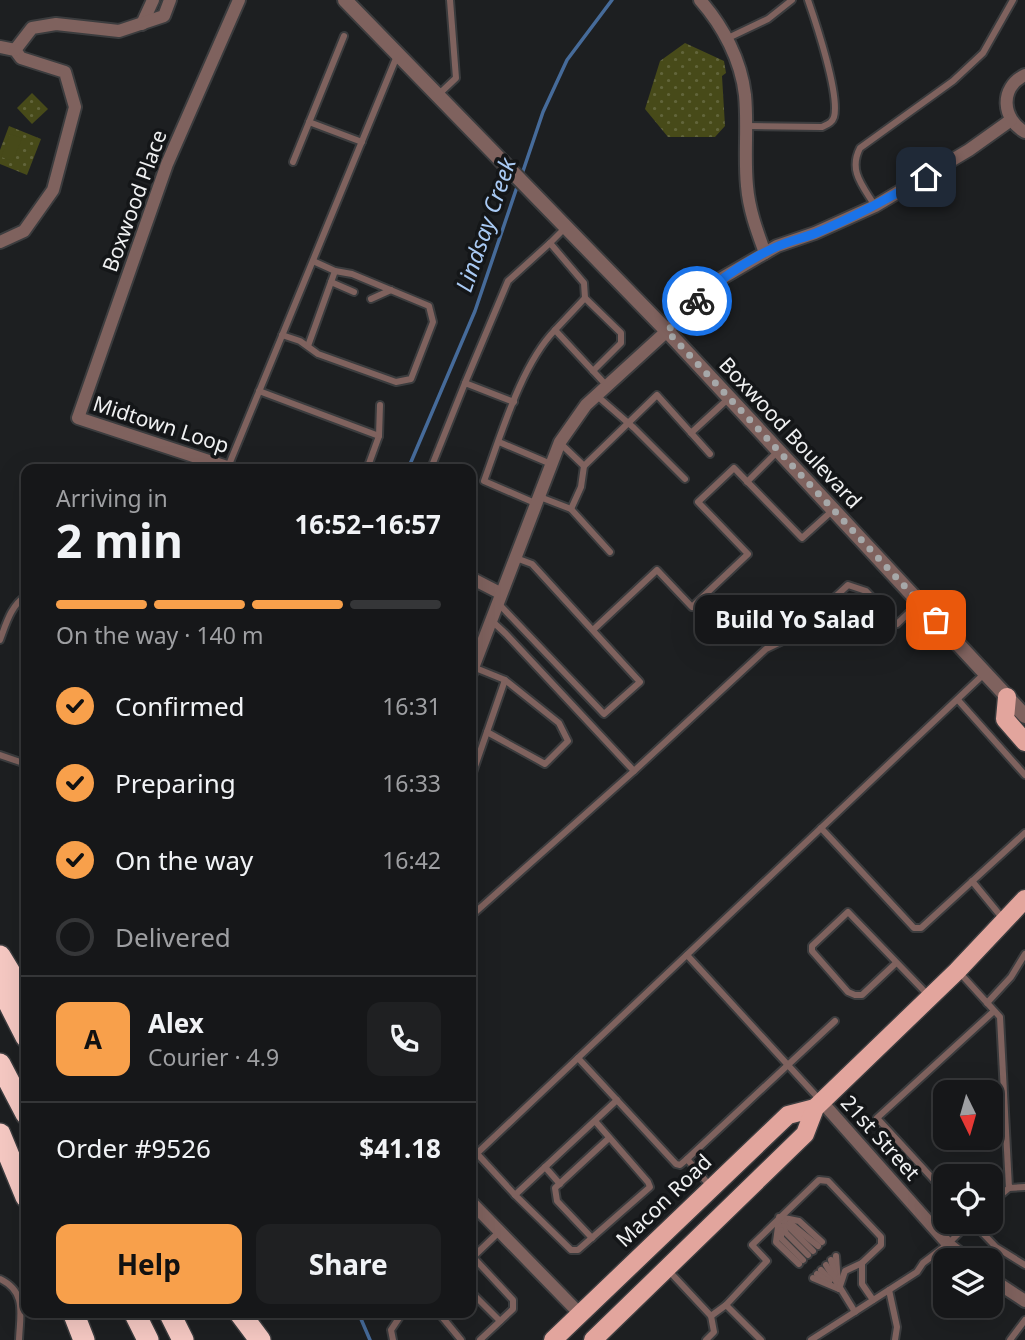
<!DOCTYPE html>
<html lang="en">
<head>
<meta charset="utf-8">
<style>
  :root { --surface:#161719; --page:#1f2022; --text:#f1f3f6; --muted:#9e9fa2; --line:#353638; --accent:#f8a04b }
  body { margin:0; font-family:"Noto Sans",sans-serif; background:var(--page); color:var(--text); height:100vh; display:flex; flex-direction:column; font-size:26px; white-space:nowrap }
  * { box-sizing:border-box; margin:0 }
  p { font-size:23px; color:var(--muted) }
  .icon { flex:none; width:38px; height:38px; fill:none; stroke:currentColor; stroke-width:2; stroke-linecap:round; stroke-linejoin:round }
  .map { position:relative; flex:1; overflow:hidden }
  .sheet { position:absolute; left:21px; top:464px; width:455px; height:854px; display:flex; flex-direction:column; background:var(--surface); border-radius:14px; box-shadow:0 7px 28px #0002,0 0 0 2px var(--line) }
  .sheet>* { flex:none }
  .needle { width:46px; rotate:175deg }
  .buttons { position:absolute; left:933px; top:1080px; display:grid; gap:14px }
  .buttons a { display:grid; place-items:center; width:70px; height:70px; border-radius:14px; background:var(--surface); box-shadow:0 7px 28px #0002,0 0 0 2px var(--line); font-size:35px }
  .pin { position:absolute; display:grid; place-items:center; width:60px; height:60px; color:#fff; margin:-30px; border-radius:14px; box-shadow:0 4px 10px #0006 }
  .courier { position:absolute; display:grid; place-items:center; width:70px; height:70px; margin:-35px; border:5px solid #1a73e8; border-radius:50%; background:#fff; color:#222; box-shadow:0 2px 9px #0007 }
  .bubble { position:absolute; height:49px; border-radius:14px; background:var(--surface); box-shadow:0 7px 28px #0002,0 0 0 2px var(--line); font-size:23px; font-weight:700; line-height:49px; text-align:center }
  .summary em { font-style:normal; font-weight:700 }
  .summary div { display:flex; flex-direction:column-reverse }
  .summary { display:flex; align-items:center; justify-content:space-between; height:119px; padding:0 35px }
  h1 { font-size:46px; font-weight:700; line-height:52px }
  .bar { display:grid; grid-template-columns:repeat(4,1fr); gap:10px 7px; align-content:center; height:84px; padding:0 35px }
  .bar i { height:9px; border-radius:5px; background:var(--line) }
  .bar .selected { background:var(--accent) }
  .bar p { grid-column:span 4 }
  .line { display:flex; align-items:center; gap:18px; padding:0 35px; border-top:2px solid var(--line) }
  .line div { flex:1 }
  .round { display:grid; place-items:center; flex:none; width:74px; height:74px; border-radius:14px; background:var(--page) }
  ol { padding:0 35px; list-style:none }
  li { display:flex; align-items:center; gap:21px; height:77px }
  li p { margin-inline-start:auto }
  li .icon { padding:7px; border-radius:50%; background:var(--accent); color:#111; stroke-width:4 }
  li:last-child { color:var(--muted) }
  li i { width:38px; height:38px; border:4px solid var(--line); border-radius:50% }
  .cta { display:flex; gap:14px; margin-top:auto; padding:14px 35px }
  .cta a { flex:1; height:80px; border-radius:14px; background:var(--accent); color:#111; font-size:28px; font-weight:700; line-height:80px; text-align:center }
  .cta a+a { background:var(--page); color:var(--text) }
  .map>svg:first-child { display:block }
</style>
</head>
<body>
<div class="map">
<svg width="1025" height="1340" viewBox="0 0 1025 1340">
  <defs>
    <pattern id="park-dots" width="8" height="8" patternUnits="userSpaceOnUse" patternTransform="scale(1.75)"><rect width="8" height="8" fill="#474a19"/><path d="M2 2h.1M6 6h.1" fill="none" stroke="#62653b" stroke-width="1.8" stroke-linecap="round"/></pattern>
  </defs>
  <rect width="100%" height="100%" fill="#1d1f21"/>
  <!-- park -->
  <g fill="url(#park-dots)">
    <path d="M685,43L724,61L726,73L722,76L725,126L715,137H668L645,109L660,61Z"/>
    <path d="M32,93L48,109L32,124L17,108Z"/>
    <path d="M9,126L41,139L27,175L0,164V150Z"/>
  </g>
  <!-- pitch -->
  <path fill="#474a19" d="M10,134L22,138L13,161L1,157Z"/>
  <g fill="none" stroke-linecap="round" stroke-linejoin="round">
    <!-- stream -->
    <g stroke="#466b9a" stroke-width="3.5">
      <path d="M521,177L543,112L567,60L612,0"/>
      <path d="M408,469L475,311L518,184"/>
      <path d="M358,1312L370,1340"/>
    </g>
    <defs>
      <g id="service">
        <path d="M726,39L768,19L792,0"/>
        <path d="M438,95L456,78L450,0"/>
        <path d="M309,122L362,142"/>
        <path d="M747,126L822,127C828,124 832,123 834,117C840,95 816,23 808,0"/>
        <path d="M293,162L344,36"/>
        <path d="M875,206C863,186 848,171 860,148L953,81L983,53L1013,0"/>
        <path d="M566,227L550,243L584,283L585,298"/>
        <path d="M331,282L354,292"/>
        <path d="M371,299L391,290"/>
        <path d="M555,330L585,298L621,333V343L593,371"/>
        <path d="M282,335L300,341L318,354L396,382L411,379L433,322L429,306L352,274L335,271L313,261"/>
        <path d="M308,346L335,271"/>
        <path d="M465,383L508,281L550,243"/>
        <path d="M259,391L379,436L367,469"/>
        <path d="M596,395L634,428L685,479"/>
        <path d="M691,433L729,398"/>
        <path d="M379,436L380,405"/>
        <path d="M499,442L551,464"/>
        <path d="M560,443L584,466"/>
        <path d="M433,463L465,383L514,402"/>
        <path d="M228,467L397,56"/>
        <path d="M747,482L778,451"/>
        <path d="M540,497L571,509L610,552"/>
        <path d="M535,503L484,481C501,435 521,365 555,330L607,386"/>
        <path d="M571,509L581,487L584,466L657,395L710,454"/>
        <path d="M497,602L604,714L640,682L532,564L516,558"/>
        <path d="M593,630L657,570L692,607L748,554L698,502L734,468L802,538L833,510"/>
        <path d="M0,640C6,624 11,605 26,596"/>
        <path d="M958,700L1025,775"/>
        <path d="M487,732L545,764L568,741L559,723L505,680"/>
        <path d="M0,755L26,764"/>
        <path d="M634,771L766,649L793,636L848,585L866,591L897,624L919,603"/>
        <path d="M471,778L505,680L473,667"/>
        <path d="M821,828L914,928H921L1025,833"/>
        <path d="M972,881L1004,920"/>
        <path d="M471,916L634,771L506,634L492,621"/>
        <path d="M687,955L820,1100"/>
        <path d="M896,963L862,995H855L848,992L812,951V946L848,912L929,996"/>
        <path d="M959,972L1000,1017L1009,1188L1025,1187"/>
        <path d="M987,1003L1011,977L1025,954"/>
        <path d="M578,1058L676,1164L680,1165L687,1159L710,1186"/>
        <path d="M595,1121L648,1182L650,1187L578,1250H571L515,1195L617,1100"/>
        <path d="M471,1147L515,1195"/>
        <path d="M471,1159L985,673"/>
        <path d="M687,1159L835,1021"/>
        <path d="M545,1167L560,1184"/>
        <path d="M945,1192L877,1118L994,1011"/>
        <path d="M990,1204L1009,1188"/>
        <path d="M779,1217L799,1221L822,1242"/>
        <path d="M779,1219L776,1242L799,1264"/>
        <path d="M783,1221L813,1251"/>
        <path d="M972,1222L996,1247L1025,1265"/>
        <path d="M790,1223L818,1246"/>
        <path d="M783,1226L786,1233L808,1255"/>
        <path d="M781,1230V1238L803,1260"/>
        <path d="M592,1238L557,1201L555,1188L609,1138"/>
        <path d="M836,1256L838,1284"/>
        <path d="M473,1257L499,1232"/>
        <path d="M471,1259L473,1257L513,1300V1309L480,1340"/>
        <path d="M831,1260L835,1274"/>
        <path d="M826,1265L855,1312"/>
        <path d="M821,1270L830,1280"/>
        <path d="M669,1271L711,1316L714,1332L706,1340"/>
        <path d="M817,1274L829,1282"/>
        <path d="M813,1278L839,1289"/>
        <path d="M0,1279C27,1292 20,1314 19,1340"/>
        <path d="M839,1289L845,1271L862,1263"/>
        <path d="M889,1290L897,1327L895,1340"/>
        <path d="M471,1292L500,1321"/>
        <path d="M726,1305L767,1261L752,1245L819,1180L828,1181L881,1237V1245L862,1263V1284L873,1300"/>
        <path d="M438,1312L461,1340"/>
        <path d="M711,1316L726,1305L761,1340"/>
        <path d="M393,1340L391,1330L403,1312"/>
        <path d="M811,1340L917,1272L923,1263L948,1244L970,1222"/>
        <path d="M1010,1340L1025,1320"/>
      </g>
      <g id="minor">
        <path d="M700,0C723,26 741,60 745,95C748,125 744,156 747,186C749,210 757,231 765,253"/>
        <path d="M142,24L153,0"/>
        <path d="M0,47L15,50L21,58L65,72L75,107L53,190L24,231L0,242"/>
        <path d="M15,50L32,28L56,24L119,31L164,16L170,0"/>
        <path d="M1025,75C999,88 1002,119 1025,132"/>
        <path d="M233,469L78,418L167,164L239,0"/>
        <path d="M471,578L500,593"/>
        <path d="M471,673L560,442L586,405L667,331L717,281L777,246L815,233L875,206L969,150L1011,120"/>
        <path d="M822,1102L948,1244L968,1260"/>
        <path d="M471,1202L580,1314"/>
        <path d="M990,1278L1025,1301"/>
      </g>
      <path id="tertiary" d="M345,0L667,331L1025,716"/>
      <g id="primary">
        <path d="M1007,697L1005,719L1025,742"/>
        <path d="M553,1340L788,1115L815,1108"/>
        <path d="M593,1340L805,1134L815,1108L957,971L1025,899"/>
      </g>
      <g id="motorway">
        <path d="M0,956L26,999"/>
        <path d="M0,986L26,1037"/>
        <path d="M0,1064L26,1114"/>
        <path d="M0,1134L26,1197"/>
        <path d="M73,1312L84,1340"/>
        <path d="M134,1312L148,1340"/>
        <path d="M169,1312L183,1340"/>
        <path d="M239,1312L260,1340"/>
      </g>
    </defs>
    <!-- service casing -->
    <use href="#service" stroke="#3b3c3e" stroke-width="10"/>
    <!-- minor casing -->
    <use href="#minor" stroke="#3b3c3e" stroke-width="16"/>
    <!-- tertiary casing -->
    <use href="#tertiary" stroke="#3b3c3e" stroke-width="18"/>
    <!-- primary casing -->
    <use href="#primary" stroke="#3b3c3e" stroke-width="21"/>
    <!-- motorway casing -->
    <use href="#motorway" stroke="#3b3c3e" stroke-width="24"/>
    <!-- service -->
    <use href="#service" stroke="#7f625e" stroke-width="6"/>
    <!-- minor -->
    <use href="#minor" stroke="#7f625e" stroke-width="12"/>
    <!-- tertiary -->
    <use href="#tertiary" stroke="#7f625e" stroke-width="14"/>
    <!-- primary -->
    <use href="#primary" stroke="#e2a59d" stroke-width="18"/>
    <!-- motorway -->
    <use href="#motorway" stroke="#f6c9c3" stroke-width="21"/>
  </g>
  <g fill="none" stroke-linecap="round" stroke-linejoin="round">
    <!-- done -->
    <path stroke="#a6a8a9" stroke-width="7" stroke-dasharray="0 12.6" d="M697,301L667,331L936,620"/>
    <!-- route -->
    <path stroke="#1a73e8" stroke-width="9" d="M697,301C720,278 746,261 776,247C789,241 803,238 816,233C855,217 890,197 926,177"/>
  </g>
  <g text-anchor="middle" stroke-width="7" stroke-linejoin="round" paint-order="stroke">
    <!-- street labels -->
    <g font-size="21" fill="#f0f1f2" stroke="#141618">
      <text transform="translate(135 201) rotate(-70)" y="7">Boxwood Place</text>
      <text transform="translate(161 425) rotate(18)" y="7">Midtown Loop</text>
      <text transform="translate(790 433) rotate(47)" y="7">Boxwood Boulevard</text>
      <text transform="translate(880 1138) rotate(48)" y="7">21st Street</text>
      <text transform="translate(664 1201) rotate(-44)" y="7">Macon Road</text>
    </g>
    <!-- water labels -->
    <g font-size="23" font-style="italic" fill="#a9caf4" stroke="#141618">
      <text transform="translate(486 225) rotate(-71)" y="8">Lindsay Creek</text>
    </g>
  </g>
</svg>
<div class="buttons">
<a><svg class="needle" viewBox="-14 -14 28 28"><path d="M0-13l5 13h-10z" fill="#e53935"/><path d="M0 13l5-13h-10z" fill="#9e9fa2"/></svg></a>
<a><svg class="icon" aria-label="locate" viewBox="0 0 24 24"><circle cx="12" cy="12" r="6"/><path d="M12 2v4M12 18v4M2 12h4M18 12h4"/></svg></a>
<a><svg class="icon" aria-label="layers" viewBox="0 0 24 24"><path d="M12 4l9 5-9 5-9-5zM3 14l9 5 9-5"/></svg></a>
</div>
<div class="pin" style="left:936px;top:620px;background:#ea580c"><svg class="icon" aria-label="bag" viewBox="0 0 24 24"><path d="M5 8h14l-1 12H6zM9 8a3 3 0 0 1 6 0"/></svg></div>
<div class="pin" style="left:926px;top:177px;background:#1f2937"><svg class="icon" aria-label="home" viewBox="0 0 24 24"><path d="M3 11l9-7 9 7M6 9v11h12V9"/></svg></div>
<div class="courier" style="left:697px;top:301px"><svg class="icon" aria-label="bike" viewBox="0 0 24 24"><circle cx="6" cy="16" r="4"/><circle cx="18" cy="16" r="4"/><path d="M6 16l4-8h5l3 8M10 8l3 8H6M13 5h3"/></svg></div>
<div class="bubble" style="left:695px;top:595px;width:200px">Build Yo Salad</div>
<section class="sheet">
<div class="summary"><div><h1>2 min</h1><p>Arriving in</p></div><em>16:52–16:57</em></div>
<div class="bar"><i class="selected"></i><i class="selected"></i><i class="selected"></i><i></i><p>On the way · 140 m</p></div>
<ol>
<li><svg class="icon" aria-label="check" viewBox="0 0 24 24"><path d="M5 12l5 5 9-10"/></svg>Confirmed<p>16:31</p></li>
<li><svg class="icon" aria-label="check" viewBox="0 0 24 24"><path d="M5 12l5 5 9-10"/></svg>Preparing<p>16:33</p></li>
<li><svg class="icon" aria-label="check" viewBox="0 0 24 24"><path d="M5 12l5 5 9-10"/></svg>On the way<p>16:42</p></li>
<li><i></i>Delivered</li>
</ol>
<div class="line" style="height:126px"><b class="round" style="background:var(--accent);color:#111">A</b><div><b>Alex</b><p>Courier · 4.9</p></div><a class="round"><svg class="icon" aria-label="phone" viewBox="0 0 24 24"><path d="M5 4h4l2 5-3 2q2 4 5 5l2-3 5 2v4C11 20 4 13 5 4z"/></svg></a></div>
<div class="line" style="height:91px"><div>Order #9526</div><b>$41.18</b></div>
<div class="cta"><a>Help</a><a>Share</a></div>
</section>
</div>
</body>
</html>
